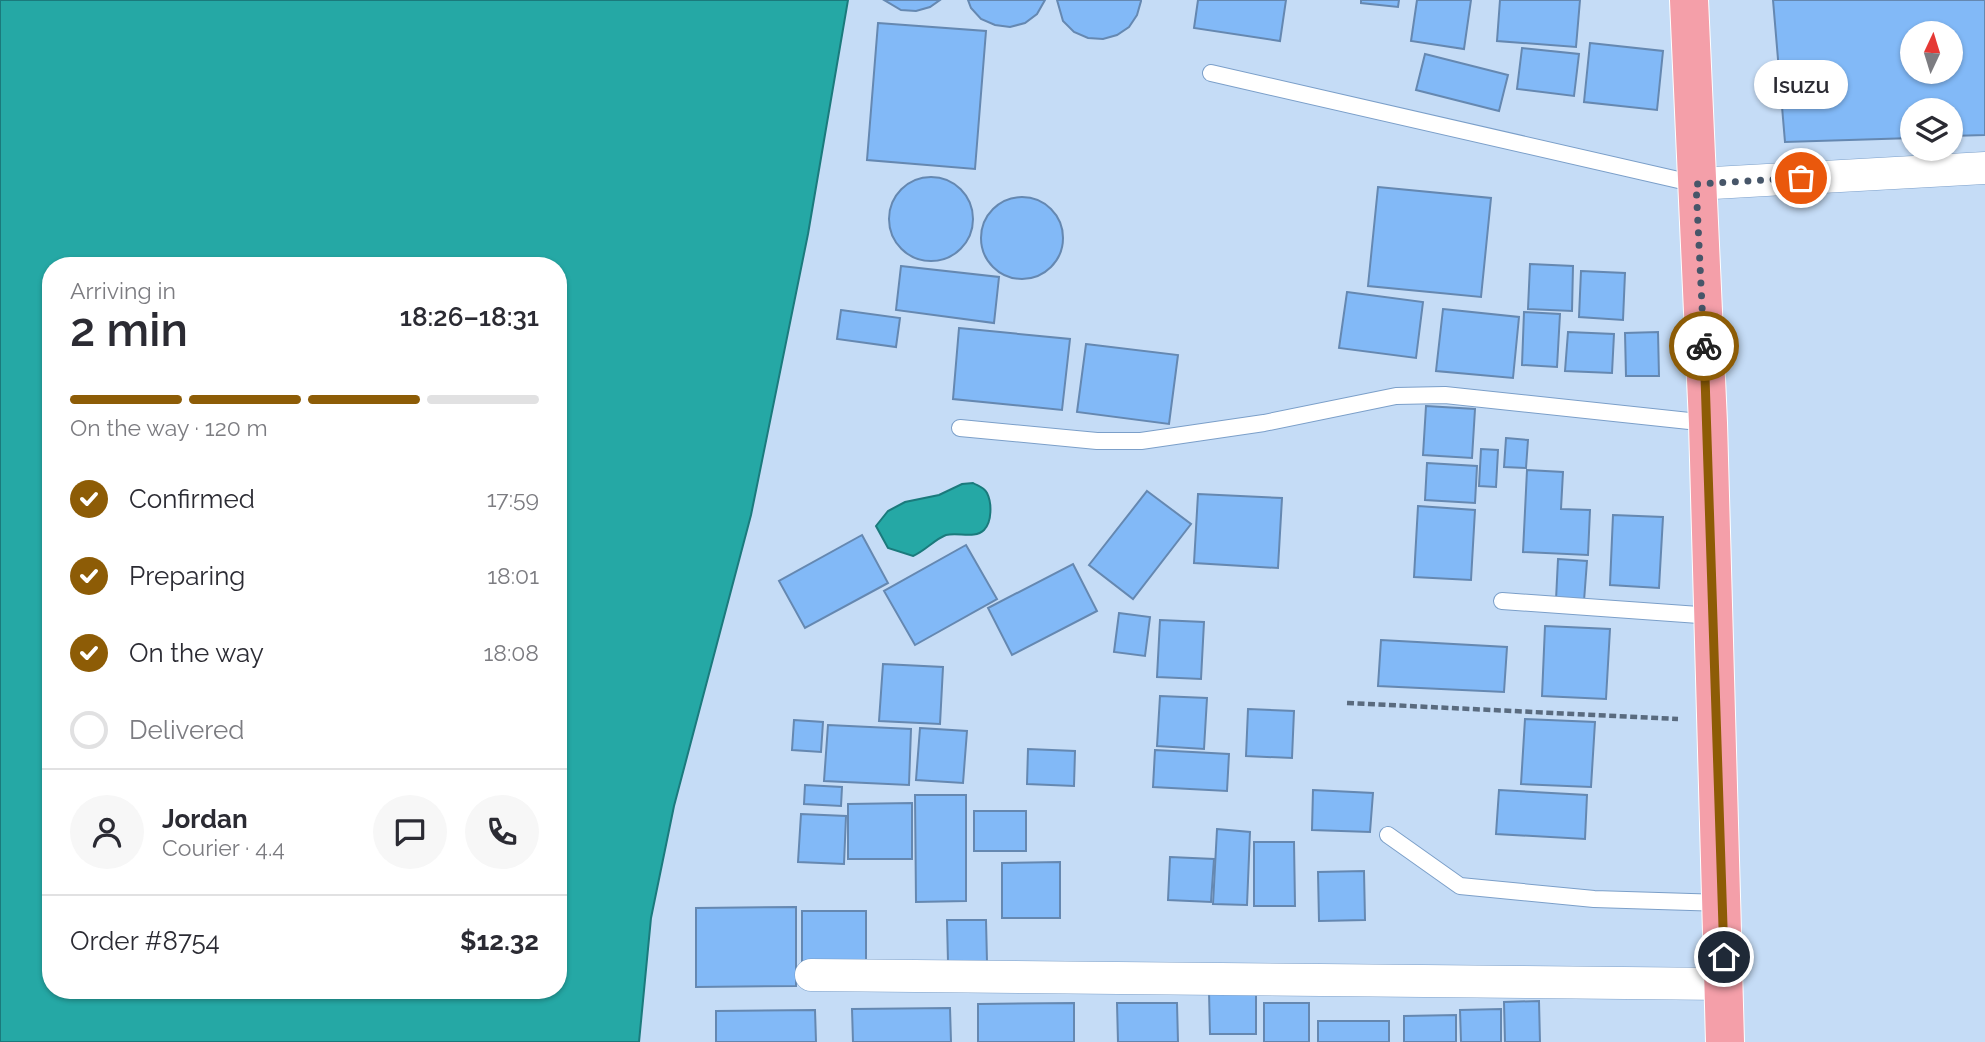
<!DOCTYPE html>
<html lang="en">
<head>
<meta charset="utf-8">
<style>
  :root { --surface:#fff; --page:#f7f7f7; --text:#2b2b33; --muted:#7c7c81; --line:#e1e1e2; --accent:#8d5c06 }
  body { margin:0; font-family:Raleway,sans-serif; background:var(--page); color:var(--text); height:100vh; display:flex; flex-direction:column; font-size:26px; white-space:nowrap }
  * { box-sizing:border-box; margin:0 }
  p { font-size:23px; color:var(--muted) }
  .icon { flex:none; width:38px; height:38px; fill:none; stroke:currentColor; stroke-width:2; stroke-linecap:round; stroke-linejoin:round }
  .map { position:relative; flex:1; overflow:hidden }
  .sheet { position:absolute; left:42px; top:257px; width:525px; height:742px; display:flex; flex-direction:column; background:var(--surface); border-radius:28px; box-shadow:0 2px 5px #0004 }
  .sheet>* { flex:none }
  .needle { width:46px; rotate:4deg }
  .buttons { position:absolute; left:1900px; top:21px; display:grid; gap:14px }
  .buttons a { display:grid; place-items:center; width:63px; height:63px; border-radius:50%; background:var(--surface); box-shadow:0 2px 5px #0004; font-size:35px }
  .pin { position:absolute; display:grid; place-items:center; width:60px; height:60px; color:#fff; margin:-30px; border:4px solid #fff; border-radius:50%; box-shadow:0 2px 7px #0007 }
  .courier { position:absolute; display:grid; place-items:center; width:70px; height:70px; margin:-35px; border:5px solid #8d5c06; border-radius:50%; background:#fff; color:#222; box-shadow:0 2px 9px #0007 }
  .bubble { position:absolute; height:49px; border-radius:24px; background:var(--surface); box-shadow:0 2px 5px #0004; font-size:23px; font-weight:600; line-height:49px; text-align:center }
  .headline em { font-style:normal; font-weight:600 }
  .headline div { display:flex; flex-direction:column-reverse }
  .headline { display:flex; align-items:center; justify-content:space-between; height:119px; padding:0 28px }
  h1 { font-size:46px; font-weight:600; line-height:52px }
  .bar { display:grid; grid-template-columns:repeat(4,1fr); gap:10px 7px; align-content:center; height:84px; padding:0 28px }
  .bar i { height:9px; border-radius:5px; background:var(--line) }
  .bar .current { background:var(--accent) }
  .bar p { grid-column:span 4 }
  .line { display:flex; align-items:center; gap:18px; padding:0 28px; border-top:2px solid var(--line) }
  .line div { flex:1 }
  .round { display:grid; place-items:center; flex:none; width:74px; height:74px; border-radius:37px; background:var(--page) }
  ol { padding:0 28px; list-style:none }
  li { display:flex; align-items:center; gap:21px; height:77px }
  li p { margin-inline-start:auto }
  li .icon { padding:7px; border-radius:50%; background:var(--accent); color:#fff; stroke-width:4 }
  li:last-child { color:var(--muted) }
  li i { width:38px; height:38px; border:4px solid var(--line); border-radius:50% }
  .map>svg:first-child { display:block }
</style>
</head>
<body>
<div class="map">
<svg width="1985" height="1042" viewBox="0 0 1985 1042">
  <rect width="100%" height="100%" fill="#c5dcf6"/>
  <!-- water -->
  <g fill="#25a8a5" stroke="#1b7a7c" stroke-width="2" fill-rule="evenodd">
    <path d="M0,0H848L808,234L751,515L674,806L651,918L639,1042H0ZM51,266H558V990H51Z"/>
    <path d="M973,483C978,486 984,487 987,493C992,503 992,522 984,530C975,539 958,532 946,535C935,539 925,551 913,556L888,548L876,526L888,511L905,502L939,495L962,484Z"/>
  </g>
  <!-- building -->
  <g fill="#82b9f7" stroke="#6588b1" stroke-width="2" fill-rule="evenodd">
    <path d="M884,0H940L930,7L916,11L901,10Z"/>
    <path d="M968,0H1045L1037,14L1025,23L1010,27L995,25L981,19L971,8Z"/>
    <path d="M1057,0H1141V1L1137,15L1129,27L1117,35L1103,39L1088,38L1074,32L1063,21Z"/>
    <path d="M1198,0H1286L1280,41L1194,28Z"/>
    <path d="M1361,0H1399L1398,7L1361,3Z"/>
    <path d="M1417,0H1471L1464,49L1411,41Z"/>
    <path d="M1500,0H1580L1576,47L1497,41Z"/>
    <path d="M1773,0H1985V135L1951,136V110H1913V138L1785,142ZM1913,33H1951V72H1913Z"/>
    <path d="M878,23L986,31L975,169L867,160Z"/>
    <path d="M1590,43L1663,51L1657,110L1584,102Z"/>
    <path d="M1522,48L1579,54L1574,96L1517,89Z"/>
    <path d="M1425,54L1508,75L1499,111L1416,90Z"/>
    <circle cx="931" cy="219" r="42"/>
    <path d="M1378,187L1491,198L1481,297L1368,286Z"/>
    <circle cx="1022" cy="238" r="41"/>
    <path d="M1530,264L1573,266L1572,311L1528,309Z"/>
    <path d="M901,266L999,277L994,323L896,310Z"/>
    <path d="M1581,271L1625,273L1623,320L1579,317Z"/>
    <path d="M1347,292L1423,302L1416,358L1339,348Z"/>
    <path d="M1443,309L1519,317L1513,378L1436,371Z"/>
    <path d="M841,310L900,318L896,347L837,339Z"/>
    <path d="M1524,312L1560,314L1557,367L1522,365Z"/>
    <path d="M959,328L1070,339L1062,410L953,399Z"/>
    <path d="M1568,332L1614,334L1612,373L1565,371Z"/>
    <path d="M1658,332L1659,376H1626L1625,333Z"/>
    <path d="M1086,344L1178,355L1169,424L1077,412Z"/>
    <path d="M1426,406L1475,409L1472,458L1423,455Z"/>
    <path d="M1506,438L1528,440L1526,468L1504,467Z"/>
    <path d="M1481,449L1498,450L1496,487L1479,486Z"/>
    <path d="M1427,463L1477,466L1475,503L1425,500Z"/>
    <path d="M1527,470L1563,472L1561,509L1590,510L1588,555L1523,552Z"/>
    <path d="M1147,491L1191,524L1133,599L1089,565Z"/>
    <path d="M1198,494L1282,498L1278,568L1194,563Z"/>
    <path d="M1418,506L1475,510L1471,580L1414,577Z"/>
    <path d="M1613,515L1663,517L1659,588L1610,585Z"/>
    <path d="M862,535L888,583L805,628L779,581Z"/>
    <path d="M966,545L997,599L915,645L884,591Z"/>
    <path d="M1558,559L1587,561L1584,601L1556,600Z"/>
    <path d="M1073,564L1097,611L1012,655L988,608Z"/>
    <path d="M1119,613L1150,617L1145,656L1114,652Z"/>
    <path d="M1160,620L1204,622L1201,679L1157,677Z"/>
    <path d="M1545,626L1610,629L1606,699L1542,696Z"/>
    <path d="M1381,640L1507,647L1504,692L1378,686Z"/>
    <path d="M883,664L943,667L940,724L879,721Z"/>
    <path d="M1160,696L1207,698L1204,749L1157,746Z"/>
    <path d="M1248,709L1294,711L1292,758L1246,756Z"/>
    <path d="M1525,719L1595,722L1591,787L1521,784Z"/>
    <path d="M794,720L823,722L821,752L792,750Z"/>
    <path d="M828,725L911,729L909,785L824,781Z"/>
    <path d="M920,728L967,731L963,783L916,780Z"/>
    <path d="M1028,749L1075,751L1074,786L1027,784Z"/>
    <path d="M1155,750L1229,754L1227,791L1153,787Z"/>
    <path d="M805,785L842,787L841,806L804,804Z"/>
    <path d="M1313,790L1373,793L1370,832L1312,830Z"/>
    <path d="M1499,790L1587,795L1585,839L1496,834Z"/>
    <path d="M915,795H966V901L916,902Z"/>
    <path d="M912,803V859H848V804Z"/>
    <rect x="974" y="811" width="52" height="40"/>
    <path d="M801,814L846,816L844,864L798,862Z"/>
    <path d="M1217,829L1250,832L1247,905L1213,904Z"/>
    <path d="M1254,842H1294L1295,906H1254Z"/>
    <path d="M1170,857L1214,859L1211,902L1168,900Z"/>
    <path d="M1060,862V918H1002V863Z"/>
    <path d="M1364,871L1365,920L1319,921L1318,872Z"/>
    <path d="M796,907V986L696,987V908Z"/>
    <rect x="802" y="911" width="64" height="57"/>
    <path d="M947,920H986L987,962H948Z"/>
    <path d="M1209,992H1256V1034H1210Z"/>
    <path d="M1539,1001L1540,1042H1505L1504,1002Z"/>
    <path d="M1074,1003V1042H978V1004Z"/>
    <path d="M1117,1003H1177L1178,1042H1118Z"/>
    <rect x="1264" y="1003" width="45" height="39"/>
    <path d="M950,1008L951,1042H853L852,1009Z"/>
    <path d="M1501,1009V1042H1461L1460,1010Z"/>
    <path d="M815,1010L816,1042H716V1011Z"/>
    <path d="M1456,1015V1042H1404V1016Z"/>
    <rect x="1318" y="1021" width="71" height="21"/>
  </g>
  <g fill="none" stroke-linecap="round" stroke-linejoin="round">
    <defs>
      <g id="lane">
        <path d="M1211,73L1696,184"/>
        <path d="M960,428L1097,441H1141L1264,423L1396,396L1445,395L1708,423"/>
        <path d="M1502,601L1713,616"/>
        <path d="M1388,835L1460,886L1594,899L1723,903"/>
      </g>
      <g id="street">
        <path d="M1696,184L1985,168"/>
        <path d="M811,975L1725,984"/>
      </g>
      <path id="highway" d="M1689,0L1708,423L1725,1042"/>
    </defs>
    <!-- lane casing -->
    <use href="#lane" stroke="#7b9fc9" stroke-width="18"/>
    <!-- street casing -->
    <use href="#street" stroke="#7b9fc9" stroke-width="33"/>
    <!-- highway casing -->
    <use href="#highway" stroke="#fff" stroke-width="40"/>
    <!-- path -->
    <path stroke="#5a6b7f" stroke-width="4.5" stroke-dasharray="7 3.5" stroke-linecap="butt" d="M1347,703L1678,719"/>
    <!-- lane -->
    <use href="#lane" stroke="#fff" stroke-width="16"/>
    <!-- street -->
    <use href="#street" stroke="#fff" stroke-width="32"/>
    <!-- highway -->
    <use href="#highway" stroke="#f49fa9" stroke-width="38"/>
  </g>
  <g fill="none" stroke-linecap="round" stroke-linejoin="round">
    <!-- done -->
    <path stroke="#475669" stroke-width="7" stroke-dasharray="0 12.6" d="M1704,346L1696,184L1801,178"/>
    <!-- route -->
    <path stroke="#8d5c06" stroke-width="9" d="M1704,346L1724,957"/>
  </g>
</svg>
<div class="buttons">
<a><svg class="needle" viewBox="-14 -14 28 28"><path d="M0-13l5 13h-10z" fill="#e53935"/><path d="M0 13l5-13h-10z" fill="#7c7c81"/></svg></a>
<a><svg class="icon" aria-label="layers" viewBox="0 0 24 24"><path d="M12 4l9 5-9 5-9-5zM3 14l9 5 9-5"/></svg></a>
</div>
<div class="pin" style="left:1801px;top:178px;background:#ea580c"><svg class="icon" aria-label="bag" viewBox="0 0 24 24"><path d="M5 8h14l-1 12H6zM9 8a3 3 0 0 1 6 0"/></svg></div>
<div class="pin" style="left:1724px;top:957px;background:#1f2937"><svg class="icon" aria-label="home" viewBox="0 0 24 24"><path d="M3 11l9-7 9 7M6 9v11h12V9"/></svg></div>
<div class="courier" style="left:1704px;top:346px"><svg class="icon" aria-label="bike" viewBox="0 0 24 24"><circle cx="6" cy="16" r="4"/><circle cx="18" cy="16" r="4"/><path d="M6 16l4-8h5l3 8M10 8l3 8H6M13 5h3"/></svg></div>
<div class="bubble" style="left:1754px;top:60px;width:94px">Isuzu</div>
<section class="sheet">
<div class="headline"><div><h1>2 min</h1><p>Arriving in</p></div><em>18:26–18:31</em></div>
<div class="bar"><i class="current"></i><i class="current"></i><i class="current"></i><i></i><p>On the way · 120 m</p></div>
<ol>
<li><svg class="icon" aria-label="check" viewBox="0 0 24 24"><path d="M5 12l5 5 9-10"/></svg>Confirmed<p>17:59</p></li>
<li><svg class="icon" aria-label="check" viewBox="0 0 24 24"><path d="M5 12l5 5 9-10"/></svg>Preparing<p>18:01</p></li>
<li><svg class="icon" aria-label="check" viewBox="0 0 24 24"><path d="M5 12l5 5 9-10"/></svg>On the way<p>18:08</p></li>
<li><i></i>Delivered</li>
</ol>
<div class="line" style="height:126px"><a class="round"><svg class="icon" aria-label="person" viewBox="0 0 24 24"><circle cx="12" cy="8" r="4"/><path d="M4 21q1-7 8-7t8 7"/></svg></a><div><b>Jordan</b><p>Courier · 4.4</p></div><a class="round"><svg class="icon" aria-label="chat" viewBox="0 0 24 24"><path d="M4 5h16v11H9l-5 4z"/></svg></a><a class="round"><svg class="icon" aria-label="phone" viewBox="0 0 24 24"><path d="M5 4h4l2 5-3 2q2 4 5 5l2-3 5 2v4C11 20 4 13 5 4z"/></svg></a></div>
<div class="line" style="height:91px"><div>Order #8754</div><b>$12.32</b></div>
</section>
</div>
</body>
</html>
